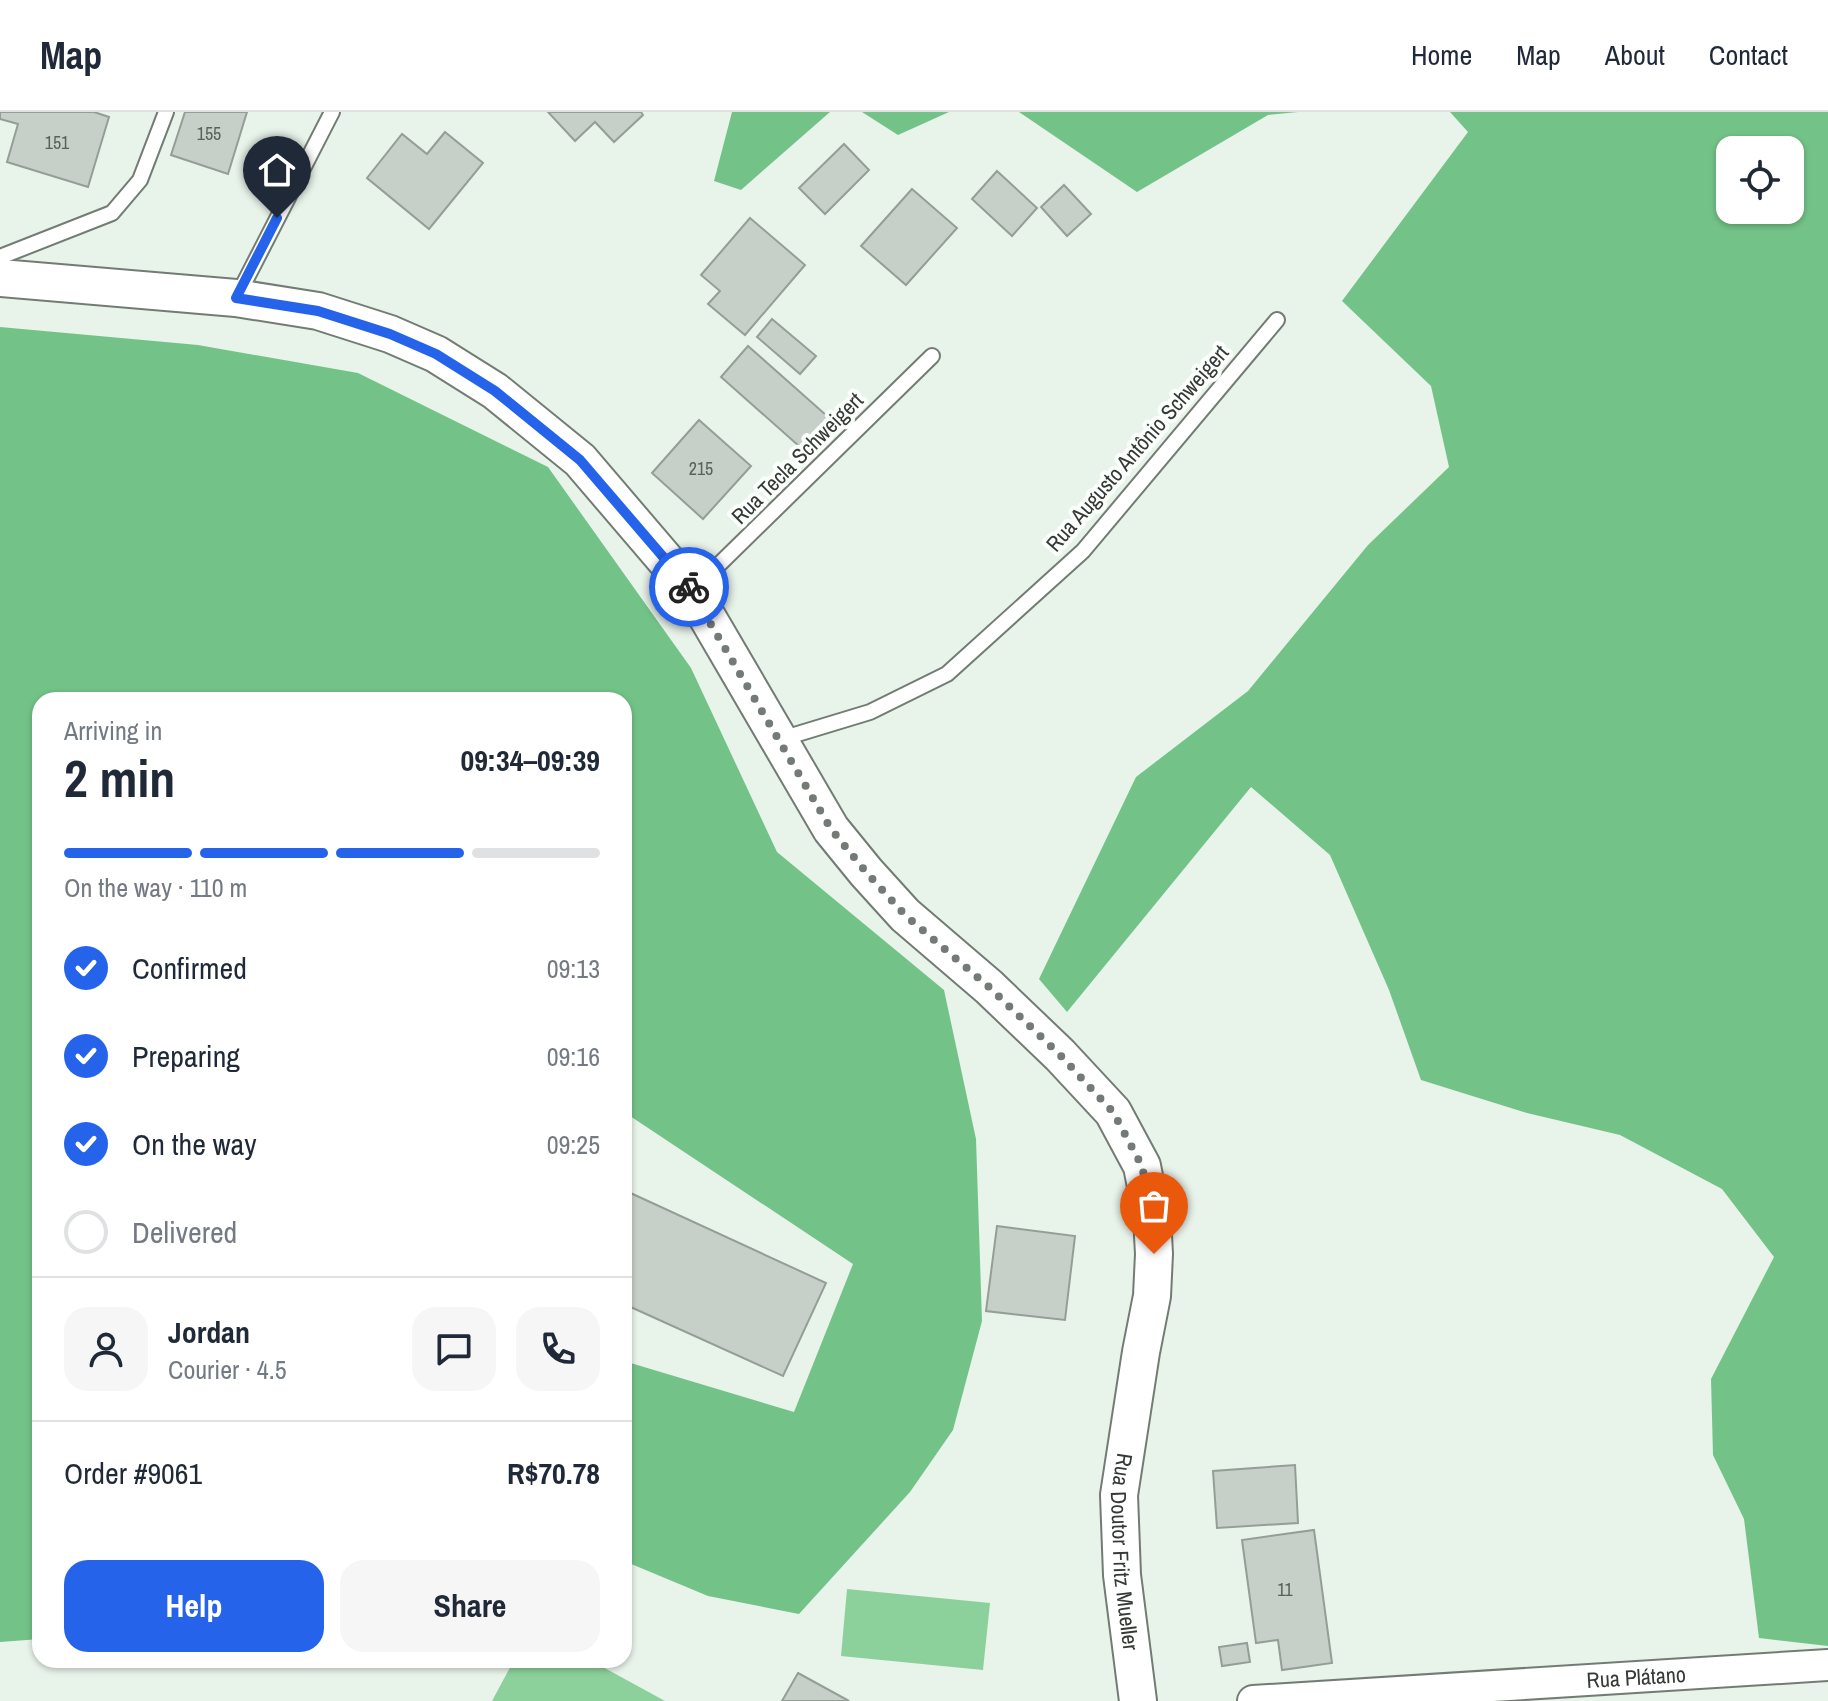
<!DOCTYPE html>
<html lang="en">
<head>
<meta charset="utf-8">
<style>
  :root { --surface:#fff; --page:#f6f6f7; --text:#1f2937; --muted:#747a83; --line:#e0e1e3; --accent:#2563eb }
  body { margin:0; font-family:"Archivo Narrow",sans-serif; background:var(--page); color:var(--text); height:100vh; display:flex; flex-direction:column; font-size:30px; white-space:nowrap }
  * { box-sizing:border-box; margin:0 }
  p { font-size:26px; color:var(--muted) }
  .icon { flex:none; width:44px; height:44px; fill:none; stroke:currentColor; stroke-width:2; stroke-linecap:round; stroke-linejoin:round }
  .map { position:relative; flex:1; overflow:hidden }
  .panel { position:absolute; left:32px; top:580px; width:600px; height:976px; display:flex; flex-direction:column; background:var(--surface); border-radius:24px; box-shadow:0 2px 6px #0004 }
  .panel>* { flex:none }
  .tools { position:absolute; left:1716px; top:24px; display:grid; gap:16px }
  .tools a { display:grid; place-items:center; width:88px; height:88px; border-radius:16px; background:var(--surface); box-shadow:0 2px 6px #0004; font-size:40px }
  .pin { position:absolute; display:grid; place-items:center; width:68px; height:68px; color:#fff; margin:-82px -34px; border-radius:50% 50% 50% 0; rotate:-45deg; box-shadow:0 0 8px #0007 }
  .pin .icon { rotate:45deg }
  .courier { position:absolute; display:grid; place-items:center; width:80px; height:80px; margin:-40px; border:6px solid #2563eb; border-radius:50%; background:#fff; color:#222; box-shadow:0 2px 10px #0007 }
  .head em { font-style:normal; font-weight:700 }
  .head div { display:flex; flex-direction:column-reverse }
  .head { display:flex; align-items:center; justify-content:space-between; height:136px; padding:0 32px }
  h1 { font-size:52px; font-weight:700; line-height:60px }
  .bar { display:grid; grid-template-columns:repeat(4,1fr); gap:12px 8px; align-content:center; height:96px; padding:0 32px }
  .bar i { height:10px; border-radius:6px; background:var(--line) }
  .bar .current { background:var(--accent) }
  .bar p { grid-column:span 4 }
  .line { display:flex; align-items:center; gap:20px; padding:0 32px; border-top:2px solid var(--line) }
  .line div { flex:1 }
  .round { display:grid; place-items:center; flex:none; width:84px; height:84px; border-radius:24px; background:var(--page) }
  ol { padding:0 32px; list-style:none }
  li { display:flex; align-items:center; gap:24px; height:88px }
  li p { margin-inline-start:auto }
  li .icon { padding:8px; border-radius:50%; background:var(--accent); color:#fff; stroke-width:4 }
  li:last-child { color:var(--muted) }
  li i { width:44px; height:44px; border:4px solid var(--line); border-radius:50% }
  .action { display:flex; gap:16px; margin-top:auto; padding:16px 32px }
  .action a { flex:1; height:92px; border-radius:24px; background:var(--accent); color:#fff; font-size:32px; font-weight:700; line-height:92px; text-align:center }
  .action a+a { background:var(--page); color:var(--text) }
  header { display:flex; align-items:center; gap:48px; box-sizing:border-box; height:112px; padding:0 40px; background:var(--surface); border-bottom:2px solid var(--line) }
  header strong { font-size:38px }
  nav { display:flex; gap:44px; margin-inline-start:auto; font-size:28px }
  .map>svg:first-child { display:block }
</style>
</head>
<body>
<header>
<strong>Map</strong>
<nav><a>Home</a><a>Map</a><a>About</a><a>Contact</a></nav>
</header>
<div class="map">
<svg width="1828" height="1589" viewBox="0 0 1828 1589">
  <rect width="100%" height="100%" fill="#e8f3ea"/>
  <!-- green -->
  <g fill="#8cd09c">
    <path d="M847,1477L990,1491L983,1558L841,1544Z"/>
    <path d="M514,1548H590L665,1589H492Z"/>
  </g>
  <!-- forest -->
  <g fill="#73c388" fill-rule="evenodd">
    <path d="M732,0H830L741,78L714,69Z"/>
    <path d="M862,0H949L898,23Z"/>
    <path d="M1019,0H1298L1268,3L1137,80Z"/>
    <path d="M1450,0H1828V1534L1759,1526L1744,1407L1713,1343L1711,1267L1774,1145L1722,1077L1620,1023L1527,1001L1421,968L1389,878L1330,743L1251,675L1067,900L1039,867L1136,665L1248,579L1368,433L1449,355L1431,274L1342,189L1468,20ZM1730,38H1790V98H1730Z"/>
    <path d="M0,215L198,233L358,261L548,355L691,556L777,740L944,878L976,1027L982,1209L953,1318L910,1380L799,1502L708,1484L624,1449V1249L794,1300L853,1152L624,1000V588H40V1527L0,1530Z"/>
  </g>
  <!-- building -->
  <g fill="#c6d0c8" stroke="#949e96" stroke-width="2">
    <path d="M0,0H94L109,5L88,75L7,50L18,12L0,7Z"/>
    <path d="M185,0H247L228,62L171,43Z"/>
    <path d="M548,0H641L643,3L614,30L595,10L575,29Z"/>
    <path d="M445,20L483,51L429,117L367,66L402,22L427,42Z"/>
    <path d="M844,32L869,58L825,102L799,76Z"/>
    <path d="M997,59L1037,96L1012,124L972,87Z"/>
    <path d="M1064,73L1091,102L1067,124L1041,95Z"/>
    <path d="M912,77L957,116L906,173L861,134Z"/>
    <path d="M750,106L805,153L745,223L708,192L720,179L701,163Z"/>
    <path d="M772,207L816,244L800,262L757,225Z"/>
    <path d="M748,234L835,311L808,342L721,265Z"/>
    <path d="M699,308L751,354L703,407L652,361Z"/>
    <path d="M624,1078L826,1171L783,1264L624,1192Z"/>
    <path d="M997,1114L1075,1124L1065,1208L986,1199Z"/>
    <path d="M1295,1353L1298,1411L1217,1416L1213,1359Z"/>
    <path d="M1314,1418L1332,1551L1282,1558L1278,1528L1256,1531L1242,1428Z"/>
    <path d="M1247,1531L1250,1550L1222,1554L1219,1535Z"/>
    <path d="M798,1561L849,1589H782Z"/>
  </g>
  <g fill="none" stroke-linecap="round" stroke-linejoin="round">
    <defs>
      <g id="service">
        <path d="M0,145L112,101L140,68L166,0"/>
        <path d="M237,185L332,0"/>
        <path d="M692,479L932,244"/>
        <path d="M781,627L870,600L947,562L1083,439L1277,208"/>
      </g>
      <g id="minor">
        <path id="s1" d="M1253,1589L1828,1553"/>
      </g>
      <g id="tertiary">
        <path id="s2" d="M0,166L236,186L318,199L390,222L436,242L495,279L580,348L692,479L831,717L866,760L905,803L989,875L1060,943L1113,1000L1142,1054L1152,1105L1154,1142L1152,1184L1141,1240L1119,1383L1122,1463L1138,1589"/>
      </g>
    </defs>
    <!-- service casing -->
    <use href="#service" stroke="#737c74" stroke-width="18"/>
    <!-- minor casing -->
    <use href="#minor" stroke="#737c74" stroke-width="34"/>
    <!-- tertiary casing -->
    <use href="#tertiary" stroke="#737c74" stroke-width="40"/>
    <!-- service -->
    <use href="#service" stroke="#fff" stroke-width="14"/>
    <!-- minor -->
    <use href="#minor" stroke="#fff" stroke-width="30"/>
    <!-- tertiary -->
    <use href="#tertiary" stroke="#fff" stroke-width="36"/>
  </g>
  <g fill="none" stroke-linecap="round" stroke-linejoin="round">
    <!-- done -->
    <path stroke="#747b76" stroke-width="8" stroke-dasharray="0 14.4" d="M689,475L831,717L866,760L905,803L989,875L1060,943L1113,1000L1142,1054L1152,1105L1154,1142"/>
    <!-- route -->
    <path stroke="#2563eb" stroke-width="10" d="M277,106L236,186L318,199L390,222L436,242L495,279L580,348L689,475"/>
  </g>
  <g text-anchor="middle" stroke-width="8" stroke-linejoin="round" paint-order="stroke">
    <!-- number labels -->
    <g font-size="18" fill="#5a605b">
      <text x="209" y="28">155</text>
      <text x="57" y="37">151</text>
      <text x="701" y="363">215</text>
      <text x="1285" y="1484">11</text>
    </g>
    <!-- street labels -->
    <g font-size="22" fill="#363a37" stroke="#fafffb">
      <text transform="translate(1137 336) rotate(-49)" y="8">Rua Augusto Antônio Schweigert</text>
      <text transform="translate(797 346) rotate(-45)" y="8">Rua Tecla Schweigert</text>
      <text dy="8" stroke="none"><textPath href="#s2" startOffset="1924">Rua Doutor Fritz Mueller</textPath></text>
      <text dy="8" stroke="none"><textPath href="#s1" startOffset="384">Rua Plátano</textPath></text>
    </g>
  </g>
</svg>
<div class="tools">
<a><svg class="icon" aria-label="locate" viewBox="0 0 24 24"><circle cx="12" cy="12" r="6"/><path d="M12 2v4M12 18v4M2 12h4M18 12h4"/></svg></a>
</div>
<div class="pin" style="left:1154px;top:1142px;background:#ea580c"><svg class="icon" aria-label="bag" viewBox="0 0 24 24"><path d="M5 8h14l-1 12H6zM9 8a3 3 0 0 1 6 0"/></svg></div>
<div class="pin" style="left:277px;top:106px;background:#1f2937"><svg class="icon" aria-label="home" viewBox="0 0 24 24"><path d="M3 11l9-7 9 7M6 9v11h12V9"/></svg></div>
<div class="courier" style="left:689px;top:475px"><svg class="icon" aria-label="bike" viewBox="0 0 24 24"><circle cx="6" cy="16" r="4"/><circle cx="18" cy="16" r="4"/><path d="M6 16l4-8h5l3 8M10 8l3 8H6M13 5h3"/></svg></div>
<section class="panel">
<div class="head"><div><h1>2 min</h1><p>Arriving in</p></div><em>09:34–09:39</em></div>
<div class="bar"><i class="current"></i><i class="current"></i><i class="current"></i><i></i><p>On the way · 110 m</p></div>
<ol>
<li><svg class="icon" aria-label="check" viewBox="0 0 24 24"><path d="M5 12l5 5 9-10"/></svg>Confirmed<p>09:13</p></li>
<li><svg class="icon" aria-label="check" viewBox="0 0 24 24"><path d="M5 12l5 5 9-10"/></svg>Preparing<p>09:16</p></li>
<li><svg class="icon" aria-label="check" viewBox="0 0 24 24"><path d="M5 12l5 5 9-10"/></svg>On the way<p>09:25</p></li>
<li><i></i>Delivered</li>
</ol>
<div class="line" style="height:144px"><a class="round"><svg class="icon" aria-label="person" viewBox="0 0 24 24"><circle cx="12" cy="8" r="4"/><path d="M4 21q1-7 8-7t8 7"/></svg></a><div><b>Jordan</b><p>Courier · 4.5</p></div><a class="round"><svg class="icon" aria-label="chat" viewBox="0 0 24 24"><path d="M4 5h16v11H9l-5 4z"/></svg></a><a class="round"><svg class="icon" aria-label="phone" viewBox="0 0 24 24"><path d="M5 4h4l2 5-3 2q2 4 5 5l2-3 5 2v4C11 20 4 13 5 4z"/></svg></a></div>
<div class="line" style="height:104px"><div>Order #9061</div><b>R$70.78</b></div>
<div class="action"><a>Help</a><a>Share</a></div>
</section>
</div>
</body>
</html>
